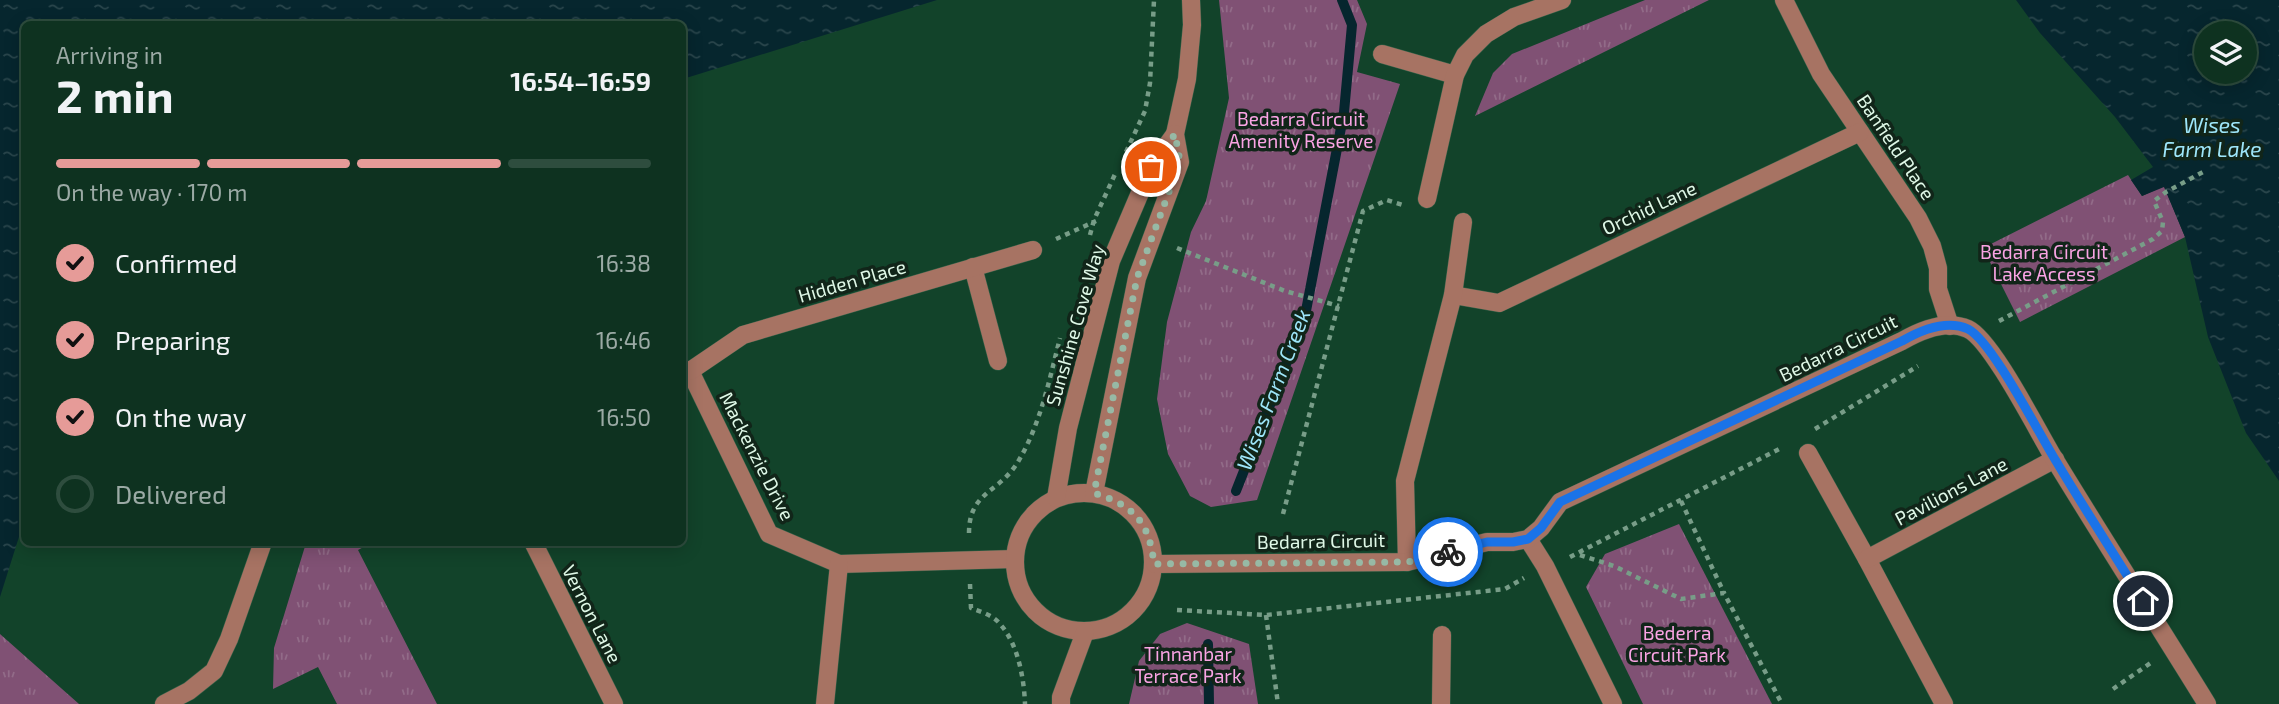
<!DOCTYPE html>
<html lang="en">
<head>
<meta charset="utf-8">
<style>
  :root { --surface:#0e3220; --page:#173a29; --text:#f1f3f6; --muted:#9baaa5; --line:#2e4d3e; --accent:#e69b98 }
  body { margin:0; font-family:"Exo 2",sans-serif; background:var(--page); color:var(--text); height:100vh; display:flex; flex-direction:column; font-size:26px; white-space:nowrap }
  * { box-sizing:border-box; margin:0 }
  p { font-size:23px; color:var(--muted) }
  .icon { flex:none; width:38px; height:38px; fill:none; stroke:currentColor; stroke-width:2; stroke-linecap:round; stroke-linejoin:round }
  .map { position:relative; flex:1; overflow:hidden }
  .details { position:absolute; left:21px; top:21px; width:665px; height:525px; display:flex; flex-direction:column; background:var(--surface); border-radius:10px; box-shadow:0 4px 18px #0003,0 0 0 2px var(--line) }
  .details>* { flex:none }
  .buttons { position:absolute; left:2194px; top:21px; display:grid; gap:14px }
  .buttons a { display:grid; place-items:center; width:63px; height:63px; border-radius:50%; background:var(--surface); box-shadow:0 4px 18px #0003,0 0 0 2px var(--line); font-size:35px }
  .pin { position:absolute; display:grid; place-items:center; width:60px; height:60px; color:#fff; margin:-30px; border:4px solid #fff; border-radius:50%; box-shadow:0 2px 7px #0007 }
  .courier { position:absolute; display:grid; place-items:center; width:70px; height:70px; margin:-35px; border:5px solid #1a73e8; border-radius:50%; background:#fff; color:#222; box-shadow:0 2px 9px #0007 }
  .headline em { font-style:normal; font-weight:700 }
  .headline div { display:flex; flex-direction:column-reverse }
  .headline { display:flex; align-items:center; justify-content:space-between; height:119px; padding:0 35px }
  h1 { font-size:46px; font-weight:700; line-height:52px }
  .bar { display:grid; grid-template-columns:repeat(4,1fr); gap:10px 7px; align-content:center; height:84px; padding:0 35px }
  .bar i { height:9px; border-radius:5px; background:var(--line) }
  .bar .selected { background:var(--accent) }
  .bar p { grid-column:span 4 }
  ol { padding:0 35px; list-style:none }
  li { display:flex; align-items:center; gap:21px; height:77px }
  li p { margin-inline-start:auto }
  li .icon { padding:7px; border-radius:50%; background:var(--accent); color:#111; stroke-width:4 }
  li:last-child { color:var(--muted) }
  li i { width:38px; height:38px; border:4px solid var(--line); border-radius:50% }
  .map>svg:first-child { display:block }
</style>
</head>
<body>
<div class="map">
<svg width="2279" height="704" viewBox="0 0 2279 704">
  <defs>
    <pattern id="park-tufts" width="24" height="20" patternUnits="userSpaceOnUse" patternTransform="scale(1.75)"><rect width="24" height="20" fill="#805174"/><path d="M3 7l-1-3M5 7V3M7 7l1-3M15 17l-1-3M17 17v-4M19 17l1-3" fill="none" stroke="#926b88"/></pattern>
    <pattern id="water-ripples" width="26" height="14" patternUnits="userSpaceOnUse" patternTransform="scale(1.75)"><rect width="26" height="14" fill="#06262e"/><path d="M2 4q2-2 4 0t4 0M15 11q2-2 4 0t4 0" fill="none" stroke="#2a464c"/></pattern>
  </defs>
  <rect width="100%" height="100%" fill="#12432a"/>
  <!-- park -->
  <g fill="url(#park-tufts)">
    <path d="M1219,0H1357L1367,24L1357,72L1400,84L1257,500L1211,507L1190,496L1168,454L1157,399L1167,322L1191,232L1206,201L1229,98Z"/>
    <path d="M1645,0H1709L1475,116L1493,73L1512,54Z"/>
    <path d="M2128,175L2142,196L2164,186L2185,237L2020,322L1983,248Z"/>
    <path d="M1679,524L1772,704H1643L1586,587L1605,554Z"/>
    <path d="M306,543H371L358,550L437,704H337L318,667L273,689L274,648Z"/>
    <path d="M1187,623L1249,644L1258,704H1129L1139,661L1160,634Z"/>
    <path d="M0,634L79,704H0Z"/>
  </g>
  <!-- water -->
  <g fill="url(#water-ripples)" fill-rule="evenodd">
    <path d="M0,0H937L683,79L682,24H24V521L0,597Z"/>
    <path d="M2016,0H2279V481L2246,433L2208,337L2185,237L2164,187L2142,196L2131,180L2153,167L2115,117L2040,33ZM2207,33H2245V72H2207Z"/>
  </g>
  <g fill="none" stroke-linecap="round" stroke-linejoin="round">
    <!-- stream -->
    <g stroke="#06262e" stroke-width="10">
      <path d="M1236,491L1305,316L1344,112L1352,25L1342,0"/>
      <path d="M1208,644L1209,704"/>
    </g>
    <defs>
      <g id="minor">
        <path d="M1784,0L1821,74L1918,218L1932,246L1938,268V289L1950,326"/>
        <path d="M1382,54L1455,75"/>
        <path d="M1427,199L1455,75L1465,55L1486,34L1514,17L1562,0"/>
        <path d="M973,267L998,361"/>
        <path d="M1453,295L1499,303L1860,132"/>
        <path d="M682,369L690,371L769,534L839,564L1014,559"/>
        <path d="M690,371L743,335L1033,250"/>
        <path d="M1808,453L1867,559L1944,704"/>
        <circle cx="1084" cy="562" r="69"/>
        <path d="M1094,493L1137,278L1180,162L1175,134L1187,79L1192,25L1191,0"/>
        <path d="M1056,498L1068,428L1111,261L1151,167L1175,134"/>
        <path d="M1528,539L1545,566L1613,704"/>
        <path d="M533,542L614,704"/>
        <path d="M1867,559L2055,459"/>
        <path d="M1407,562L1405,481L1453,295L1463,222"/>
        <path d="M1155,564L1407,562L1487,542H1513L1528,539L1541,528L1560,502L1902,341C1921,330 1946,319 1968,329C1992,340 2039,434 2055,460C2105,542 2157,623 2207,704"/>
        <path d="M164,704L189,691L214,671L229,639L263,542"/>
        <path d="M825,704L839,564"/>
        <path d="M1061,704V697L1085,632"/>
        <path d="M1441,704L1442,635"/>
      </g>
    </defs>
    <!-- minor casing -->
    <use href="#minor" stroke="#336048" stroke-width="19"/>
    <!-- path -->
    <g stroke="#789d88" stroke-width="4.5" stroke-dasharray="5 5" stroke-linecap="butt">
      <path d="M1126,152L1145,111L1150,83L1154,0"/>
      <path d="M1090,235L1094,220L1116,172"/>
      <path d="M1056,239L1096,221"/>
      <path d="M1177,248L1285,291L1339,306"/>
      <path d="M1999,321L2153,239L2162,231L2163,222L2154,201L2166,192L2203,172"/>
      <path d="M1815,429L1918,366"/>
      <path d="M1681,501L1724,593"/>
      <path d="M1283,514L1363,211L1387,200L1403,205"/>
      <path d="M969,533C969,493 997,493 1016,465C1040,427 1049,381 1060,338"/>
      <path d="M1580,555L1614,566L1681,599L1724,593L1782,704"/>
      <path d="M1570,557L1783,447"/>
      <path d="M970,584L971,608C981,612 993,615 1000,624C1018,644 1024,678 1025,704"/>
      <path d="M1177,610L1266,615L1505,589L1524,578"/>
      <path d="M1266,615L1278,704"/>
      <path d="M2113,689L2152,662"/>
    </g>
    <!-- minor -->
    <use href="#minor" stroke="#a77363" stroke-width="18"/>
  </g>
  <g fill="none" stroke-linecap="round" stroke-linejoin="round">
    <!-- done -->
    <path stroke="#97b9a5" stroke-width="7" stroke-dasharray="0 12.6" d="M1151,167L1175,134L1180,162L1137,278L1094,493C1134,506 1149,521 1154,564L1408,562L1448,552"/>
    <!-- route -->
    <path stroke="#1a73e8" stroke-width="9" d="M1448,552L1487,542H1513L1528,539L1541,528L1560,502L1902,341C1921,330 1946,319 1968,329C1992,341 2039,434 2056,461C2084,508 2114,554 2143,601"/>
  </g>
  <g text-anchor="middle" stroke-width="7" stroke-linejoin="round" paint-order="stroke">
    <!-- park labels -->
    <g font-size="19" fill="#faa4e4" stroke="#112519">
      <text x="1301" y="126">Bedarra Circuit<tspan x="1301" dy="22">Amenity Reserve</tspan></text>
      <text x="2044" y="259">Bedarra Circuit<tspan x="2044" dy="22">Lake Access</tspan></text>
      <text x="1677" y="640">Bederra<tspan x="1677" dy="22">Circuit Park</tspan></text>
      <text x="1188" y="661">Tinnanbar<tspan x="1188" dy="22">Terrace Park</tspan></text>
    </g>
    <!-- street labels -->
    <g font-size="19" fill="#dff8e7" stroke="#112519">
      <text transform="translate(1896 147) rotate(56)" y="7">Banfield Place</text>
      <text transform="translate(1649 208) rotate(-25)" y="7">Orchid Lane</text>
      <text transform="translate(852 281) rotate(-16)" y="7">Hidden Place</text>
      <text transform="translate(1075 325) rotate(-74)" y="7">Sunshine Cove Way</text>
      <text transform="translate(1838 348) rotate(-26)" y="7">Bedarra Circuit</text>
      <text transform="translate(757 456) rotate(63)" y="7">Mackenzie Drive</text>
      <text transform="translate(1951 491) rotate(-28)" y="7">Pavilions Lane</text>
      <text transform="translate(1321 541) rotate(-1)" y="7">Bedarra Circuit</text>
      <text transform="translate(592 614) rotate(63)" y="7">Vernon Lane</text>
    </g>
    <!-- water labels -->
    <g font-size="21" font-style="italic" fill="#9ee6fa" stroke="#112519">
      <text x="2212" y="133">Wises<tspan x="2212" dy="24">Farm Lake</tspan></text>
      <text transform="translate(1274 390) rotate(-69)" y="7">Wises Farm Creek</text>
    </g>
  </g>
</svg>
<div class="buttons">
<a><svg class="icon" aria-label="layers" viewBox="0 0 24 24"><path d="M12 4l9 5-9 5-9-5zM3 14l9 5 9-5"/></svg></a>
</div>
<div class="pin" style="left:1151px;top:167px;background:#ea580c"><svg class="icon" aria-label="bag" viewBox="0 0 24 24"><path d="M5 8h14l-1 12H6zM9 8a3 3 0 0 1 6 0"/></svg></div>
<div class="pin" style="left:2143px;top:601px;background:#1f2937"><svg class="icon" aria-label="home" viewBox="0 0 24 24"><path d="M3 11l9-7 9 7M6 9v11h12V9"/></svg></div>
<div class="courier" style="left:1448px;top:552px"><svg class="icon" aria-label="bike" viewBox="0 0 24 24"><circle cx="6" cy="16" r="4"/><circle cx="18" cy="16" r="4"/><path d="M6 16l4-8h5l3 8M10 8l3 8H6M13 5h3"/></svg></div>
<section class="details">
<div class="headline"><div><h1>2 min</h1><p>Arriving in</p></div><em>16:54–16:59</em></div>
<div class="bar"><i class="selected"></i><i class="selected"></i><i class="selected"></i><i></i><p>On the way · 170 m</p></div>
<ol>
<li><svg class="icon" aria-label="check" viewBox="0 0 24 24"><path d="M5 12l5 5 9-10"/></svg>Confirmed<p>16:38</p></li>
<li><svg class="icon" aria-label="check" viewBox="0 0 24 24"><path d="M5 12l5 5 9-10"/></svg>Preparing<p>16:46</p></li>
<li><svg class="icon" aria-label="check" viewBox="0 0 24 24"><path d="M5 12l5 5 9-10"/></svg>On the way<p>16:50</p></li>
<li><i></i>Delivered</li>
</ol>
</section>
</div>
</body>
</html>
